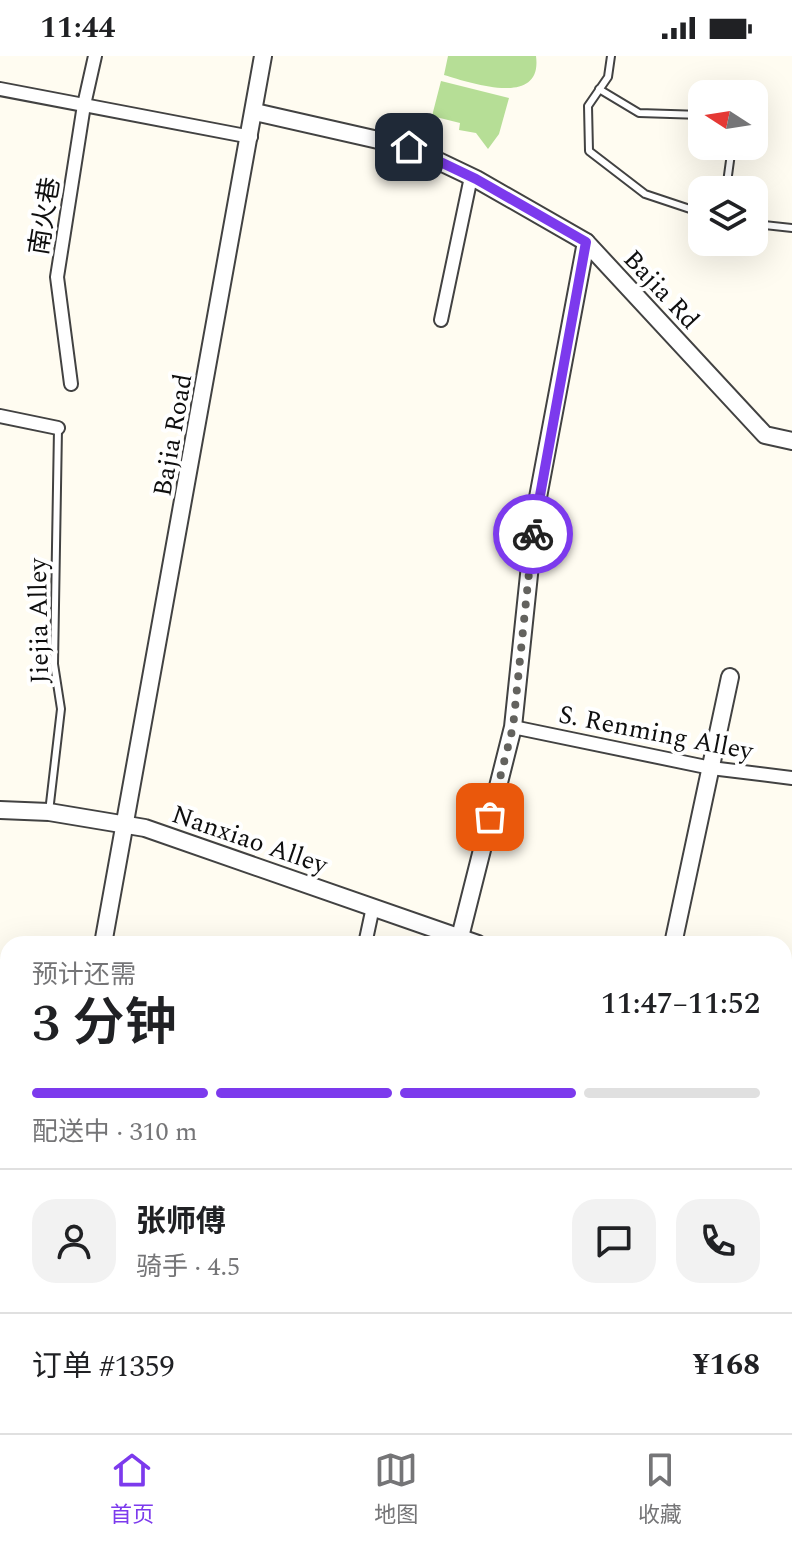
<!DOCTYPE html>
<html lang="zh">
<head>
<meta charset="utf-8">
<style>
  :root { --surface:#fff; --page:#f2f2f2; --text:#202124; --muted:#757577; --line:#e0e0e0; --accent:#7c3aed }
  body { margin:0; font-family:Spectral,"Noto Sans SC",serif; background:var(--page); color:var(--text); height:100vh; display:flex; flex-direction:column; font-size:30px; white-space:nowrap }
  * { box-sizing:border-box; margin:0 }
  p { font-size:26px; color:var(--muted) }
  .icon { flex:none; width:44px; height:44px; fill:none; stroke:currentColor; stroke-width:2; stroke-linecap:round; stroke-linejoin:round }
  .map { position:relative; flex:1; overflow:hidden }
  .sheet { position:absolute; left:0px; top:880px; width:792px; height:498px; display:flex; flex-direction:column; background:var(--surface); border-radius:24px 24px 0 0; box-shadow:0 8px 32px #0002 }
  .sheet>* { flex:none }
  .needle { width:52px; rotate:282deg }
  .buttons { position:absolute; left:688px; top:24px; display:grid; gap:16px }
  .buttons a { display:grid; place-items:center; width:80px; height:80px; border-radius:16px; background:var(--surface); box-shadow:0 8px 32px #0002; font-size:40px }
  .pin { position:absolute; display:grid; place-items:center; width:68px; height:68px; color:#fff; margin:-34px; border-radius:16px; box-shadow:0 4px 12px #0006 }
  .courier { position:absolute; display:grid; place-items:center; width:80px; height:80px; margin:-40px; border:6px solid #7c3aed; border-radius:50%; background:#fff; color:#222; box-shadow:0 2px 10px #0007 }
  .head em { font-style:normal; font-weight:600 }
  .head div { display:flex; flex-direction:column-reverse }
  .head { display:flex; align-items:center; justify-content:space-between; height:136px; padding:0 32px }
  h1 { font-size:52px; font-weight:600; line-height:60px }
  .bar { display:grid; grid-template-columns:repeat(4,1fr); gap:12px 8px; align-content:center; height:96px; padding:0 32px }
  .bar i { height:10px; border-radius:6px; background:var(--line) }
  .bar .on { background:var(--accent) }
  .bar p { grid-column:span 4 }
  .line { display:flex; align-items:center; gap:20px; padding:0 32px; border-top:2px solid var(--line) }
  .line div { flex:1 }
  .round { display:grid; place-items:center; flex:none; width:84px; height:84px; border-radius:24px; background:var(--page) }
  .status { display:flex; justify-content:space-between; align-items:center; height:56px; padding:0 40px; background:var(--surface); direction:ltr }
  .status svg { height:22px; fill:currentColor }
  .dock { display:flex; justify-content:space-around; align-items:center; height:112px; border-top:2px solid var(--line); background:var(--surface); font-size:22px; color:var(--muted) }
  .dock a { display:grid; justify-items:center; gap:4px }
  .dock .on { color:var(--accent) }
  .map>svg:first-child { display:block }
</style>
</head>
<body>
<div class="status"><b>11:44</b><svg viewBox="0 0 49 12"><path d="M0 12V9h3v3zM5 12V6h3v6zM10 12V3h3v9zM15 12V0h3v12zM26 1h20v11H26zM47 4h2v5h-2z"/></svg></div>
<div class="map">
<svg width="792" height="1377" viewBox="0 0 792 1377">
  <rect width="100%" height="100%" fill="#fffcf1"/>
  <!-- forest -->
  <g fill="#b6de96">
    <path d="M448,0H536C543,52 471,27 444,19Z"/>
    <path d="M441,25L509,42L499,78L488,93L476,77L459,74L460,67L432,60Z"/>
  </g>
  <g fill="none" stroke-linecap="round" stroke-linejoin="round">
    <defs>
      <g id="service">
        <path d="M611,0L608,21L588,50L589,95L645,138L702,157"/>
        <path d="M599,33L639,57L702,59"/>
        <path d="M726,134L732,90"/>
        <path d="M754,168L792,172"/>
        <path d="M49,756L61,653L54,608L58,373"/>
      </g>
      <g id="minor">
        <path d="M0,33L251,81"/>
        <path d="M441,264L471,121"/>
        <path d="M71,328L57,221L84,49L95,0"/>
        <path d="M0,360L58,372"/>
        <path d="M513,671L711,712L792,722"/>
        <path d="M365,888L373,851"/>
        <path d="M0,912L8,914"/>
        <path d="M8,1119V1127"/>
        <path d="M0,1323L8,1324"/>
        <path d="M688,1370L720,1377"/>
        <path d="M344,1377L345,1370"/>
      </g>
      <g id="tertiary">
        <path d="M255,56L409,91L476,123L586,186L765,379L792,385"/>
        <path d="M0,754L49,756L145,772L478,888"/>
        <path d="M460,881L513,671L536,452L586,186"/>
        <path d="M103,888L263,0"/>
        <path d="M673,888L730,621"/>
        <path d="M784,979L792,981"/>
        <path d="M9,1377L10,1370"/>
        <path d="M557,1377L559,1370"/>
      </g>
    </defs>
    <!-- service casing -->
    <use href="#service" stroke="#424242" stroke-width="10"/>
    <!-- minor casing -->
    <use href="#minor" stroke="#424242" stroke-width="16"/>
    <!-- tertiary casing -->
    <use href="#tertiary" stroke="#424242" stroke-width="20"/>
    <!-- service -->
    <use href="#service" stroke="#fff" stroke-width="6"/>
    <!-- minor -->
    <use href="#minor" stroke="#fff" stroke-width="12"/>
    <!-- tertiary -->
    <use href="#tertiary" stroke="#fff" stroke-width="16"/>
  </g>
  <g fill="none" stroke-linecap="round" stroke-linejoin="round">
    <!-- done -->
    <path stroke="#63625e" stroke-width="8" stroke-dasharray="0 14.4" d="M490,761L513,671L533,478"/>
    <!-- route -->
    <path stroke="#7c3aed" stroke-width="10" d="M409,91L476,123L586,186L533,478"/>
  </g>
  <g text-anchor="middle" stroke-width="8" stroke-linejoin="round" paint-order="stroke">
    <!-- street labels -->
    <g font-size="26" fill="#0f0f0f" stroke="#fff">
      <text transform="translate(44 160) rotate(-81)" y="9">南火巷</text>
      <text transform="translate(662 233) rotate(47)" y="9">Bajia Rd</text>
      <text transform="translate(172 379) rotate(-80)" y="9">Bajia Road</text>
      <text transform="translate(38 565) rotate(-91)" y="9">Jiejia Alley</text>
      <text transform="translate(656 676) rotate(11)" y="9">S. Renming Alley</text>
      <text transform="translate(250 783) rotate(19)" y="9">Nanxiao Alley</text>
    </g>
  </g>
</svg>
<div class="buttons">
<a><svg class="needle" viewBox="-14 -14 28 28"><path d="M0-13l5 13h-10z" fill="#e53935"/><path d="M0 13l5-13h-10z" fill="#757577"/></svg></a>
<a><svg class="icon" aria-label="layers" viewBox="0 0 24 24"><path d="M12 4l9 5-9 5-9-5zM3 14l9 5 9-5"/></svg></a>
</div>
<div class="pin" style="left:490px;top:761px;background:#ea580c"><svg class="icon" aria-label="bag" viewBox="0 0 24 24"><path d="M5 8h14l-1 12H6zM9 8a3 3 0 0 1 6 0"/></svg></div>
<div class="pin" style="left:409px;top:91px;background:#1f2937"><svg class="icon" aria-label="home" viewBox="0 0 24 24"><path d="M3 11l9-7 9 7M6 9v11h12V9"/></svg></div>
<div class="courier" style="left:533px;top:478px"><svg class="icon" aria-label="bike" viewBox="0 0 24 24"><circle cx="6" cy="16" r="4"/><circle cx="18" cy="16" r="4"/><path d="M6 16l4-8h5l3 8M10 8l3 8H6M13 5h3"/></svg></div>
<section class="sheet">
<div class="head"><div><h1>3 分钟</h1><p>预计还需</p></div><em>11:47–11:52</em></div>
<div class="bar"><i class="on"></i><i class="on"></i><i class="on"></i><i></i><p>配送中 · 310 m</p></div>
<div class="line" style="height:144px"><a class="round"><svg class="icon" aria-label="person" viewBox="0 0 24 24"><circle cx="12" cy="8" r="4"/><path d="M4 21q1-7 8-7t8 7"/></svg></a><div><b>张师傅</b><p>骑手 · 4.5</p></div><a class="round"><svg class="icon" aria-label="chat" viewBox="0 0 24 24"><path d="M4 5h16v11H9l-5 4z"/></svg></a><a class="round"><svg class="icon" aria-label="phone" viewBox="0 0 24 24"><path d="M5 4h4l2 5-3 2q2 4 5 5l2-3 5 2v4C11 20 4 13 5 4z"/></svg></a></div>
<div class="line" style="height:104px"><div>订单 #1359</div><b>¥168</b></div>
</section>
</div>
<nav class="dock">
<a class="on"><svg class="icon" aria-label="home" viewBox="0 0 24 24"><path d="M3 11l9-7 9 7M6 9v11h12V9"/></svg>首页</a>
<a><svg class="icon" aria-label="map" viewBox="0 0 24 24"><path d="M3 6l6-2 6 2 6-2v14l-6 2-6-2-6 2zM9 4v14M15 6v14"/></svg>地图</a>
<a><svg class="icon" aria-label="saved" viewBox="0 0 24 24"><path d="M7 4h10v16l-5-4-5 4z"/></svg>收藏</a>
</nav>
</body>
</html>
